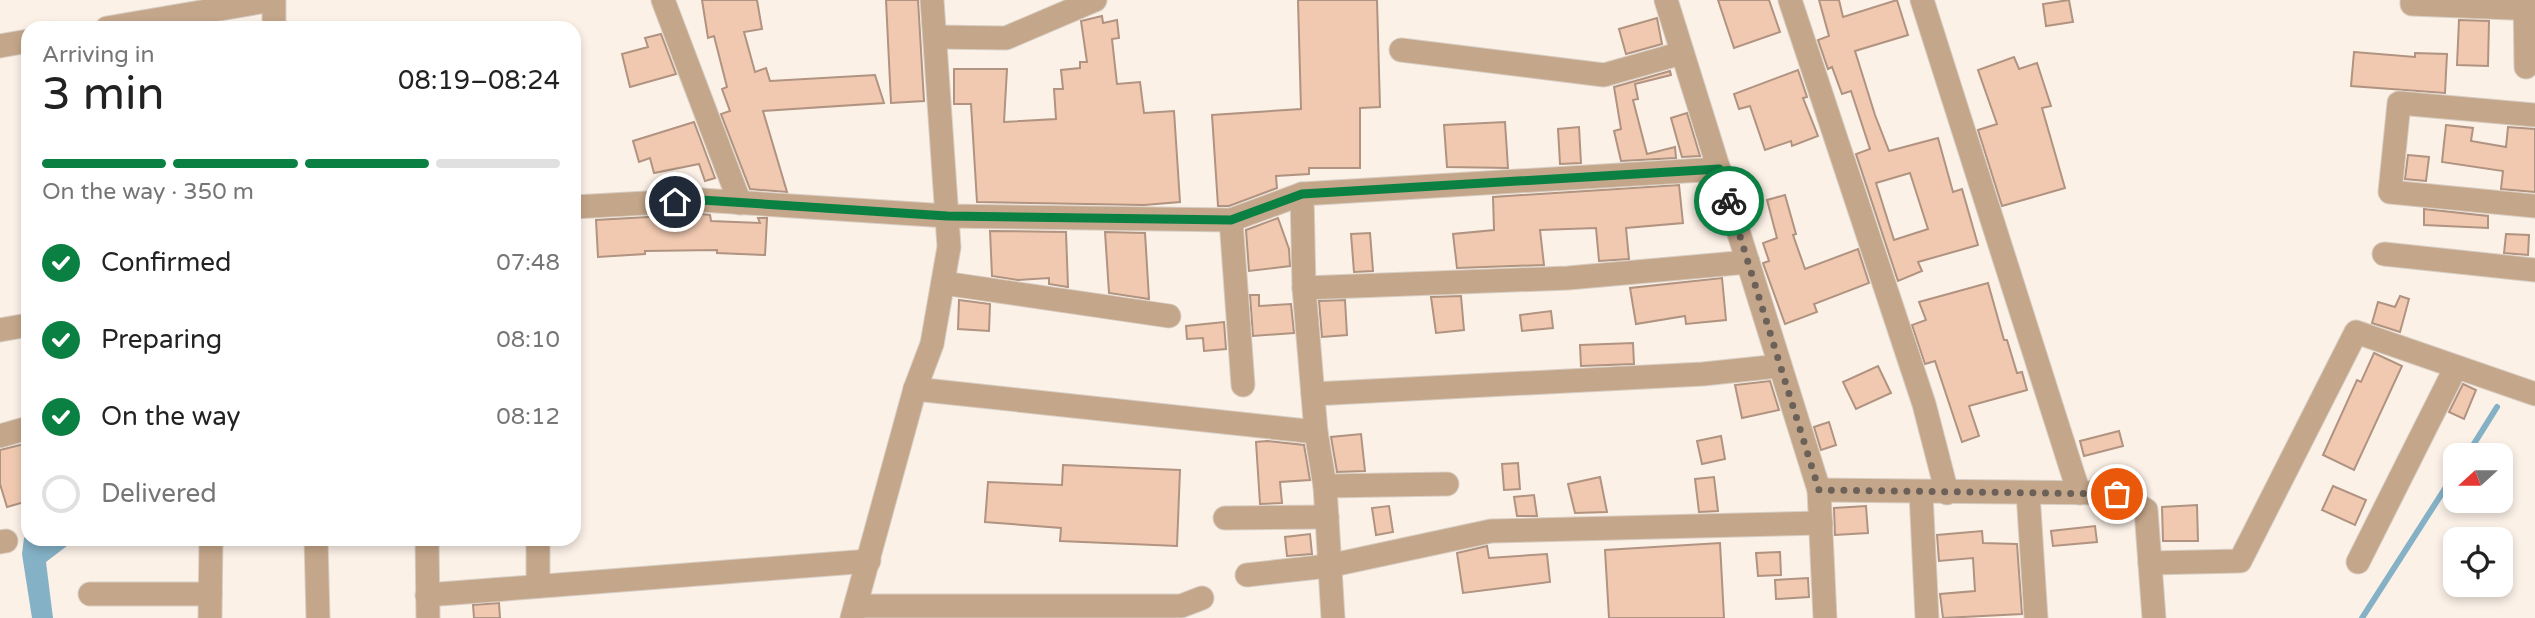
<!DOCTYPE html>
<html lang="en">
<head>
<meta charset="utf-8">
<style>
  :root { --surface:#fff; --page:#f2f2f2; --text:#222; --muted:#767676; --line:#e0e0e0; --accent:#0b8043 }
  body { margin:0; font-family:"Varela Round",sans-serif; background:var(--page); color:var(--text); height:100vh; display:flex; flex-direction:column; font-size:26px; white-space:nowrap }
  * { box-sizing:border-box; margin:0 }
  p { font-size:23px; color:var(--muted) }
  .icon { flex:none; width:38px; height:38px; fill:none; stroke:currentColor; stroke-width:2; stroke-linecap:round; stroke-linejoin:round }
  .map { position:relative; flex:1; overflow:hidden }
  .sheet { position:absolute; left:21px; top:21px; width:560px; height:525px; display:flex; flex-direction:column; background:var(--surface); border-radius:21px; box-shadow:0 4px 10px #0003 }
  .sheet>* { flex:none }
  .needle { width:46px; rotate:249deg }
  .controls { position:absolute; left:2443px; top:443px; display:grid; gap:14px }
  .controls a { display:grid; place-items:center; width:70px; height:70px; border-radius:14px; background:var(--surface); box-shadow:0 4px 10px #0003; font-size:35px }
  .pin { position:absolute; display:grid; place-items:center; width:60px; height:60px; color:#fff; margin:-30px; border:4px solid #fff; border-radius:50%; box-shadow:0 2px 7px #0007 }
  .courier { position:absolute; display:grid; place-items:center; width:70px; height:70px; margin:-35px; border:5px solid #0b8043; border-radius:50%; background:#fff; color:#222; box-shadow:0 2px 9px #0007 }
  .headline em { font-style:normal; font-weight:600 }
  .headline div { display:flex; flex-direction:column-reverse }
  .headline { display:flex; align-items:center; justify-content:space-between; height:119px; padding:0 21px }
  h1 { font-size:46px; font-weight:600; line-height:52px }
  .bar { display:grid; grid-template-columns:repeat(4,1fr); gap:10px 7px; align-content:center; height:84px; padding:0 21px }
  .bar i { height:9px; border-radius:5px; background:var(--line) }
  .bar .selected { background:var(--accent) }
  .bar p { grid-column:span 4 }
  ol { padding:0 21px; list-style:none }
  li { display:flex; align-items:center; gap:21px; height:77px }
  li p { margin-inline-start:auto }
  li .icon { padding:7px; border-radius:50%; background:var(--accent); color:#fff; stroke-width:4 }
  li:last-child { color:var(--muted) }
  li i { width:38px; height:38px; border:4px solid var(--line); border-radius:50% }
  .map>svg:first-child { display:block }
</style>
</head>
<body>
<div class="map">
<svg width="2535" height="618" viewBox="0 0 2535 618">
  <rect width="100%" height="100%" fill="#fcf1e7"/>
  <!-- water -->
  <path fill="#85b1c6" d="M28,534V539H76L46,562L53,618H32L22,554L24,538Z"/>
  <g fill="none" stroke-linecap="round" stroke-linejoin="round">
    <!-- stream -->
    <g stroke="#85b1c6" stroke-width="6">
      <path d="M2467,455L2497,407"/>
      <path d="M2362,618L2455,473"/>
    </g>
  </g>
  <!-- building -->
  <g fill="#f0c9b0" stroke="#b09380" stroke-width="2" fill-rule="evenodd">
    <path d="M702,0H757L762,29L744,32L755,72L766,68L770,81L875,75L884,103L763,111L787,192L750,189L721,114L730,111L722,89L727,87L714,36L708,38Z"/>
    <path d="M886,0H918L924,101L891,103Z"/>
    <path d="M1298,0H1377L1380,107L1360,108V168H1309V174L1276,176L1277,188L1229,206H1218L1212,115L1301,109Z"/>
    <path d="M1718,0H1769L1780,32L1734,48Z"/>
    <path d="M1819,0H1839L1843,17L1897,0L1908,35L1855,51L1875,115L1889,151L1938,138L1953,192L1962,189L1978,245L1918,262L1922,271L1898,281L1856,154L1870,149L1851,91L1842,94L1832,67L1828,69L1818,40L1829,36ZM1910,173L1928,229L1894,240L1876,183Z"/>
    <path d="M2069,0L2073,22L2046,26L2043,4Z"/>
    <path d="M1102,16L1103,23L1117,20L1119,38L1112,39L1117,84L1140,82L1144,113L1174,111L1180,202L1144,205L977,202L971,104H954V69H1007L1004,122L1056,119L1054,89H1063L1061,70L1080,68V62H1087L1081,21Z"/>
    <path d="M1657,18L1662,44L1626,54L1619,29Z"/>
    <path d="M2459,20L2489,21L2488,66L2457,65Z"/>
    <path d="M661,34L676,74L630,87L622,54L648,47L645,38Z"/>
    <path d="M2354,52L2415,57V53L2447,54L2445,93L2351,86Z"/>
    <path d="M2014,57L2019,69L2037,63L2051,106L2042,108L2065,188L2002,206L1978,130L1997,124L1978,70Z"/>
    <path d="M1798,70L1807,97L1803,98L1818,136L1792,146L1791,141L1765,150L1750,106L1739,109L1734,94Z"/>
    <path d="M1670,71L1671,75L1635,84L1638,99L1633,100L1647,154L1675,147L1676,158L1621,161L1614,131L1621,129L1614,87Z"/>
    <path d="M1687,113L1700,156L1682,157L1671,118Z"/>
    <path d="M694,122L715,178L705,181L699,164L654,173L650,158L639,162L633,141Z"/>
    <path d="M1505,122L1508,168L1447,167L1444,125Z"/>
    <path d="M2446,125L2473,128L2471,141L2506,147L2508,127L2535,129V192L2501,189L2503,171L2442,162Z"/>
    <path d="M1579,127L1581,163L1560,164L1558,129Z"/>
    <path d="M2408,155L2429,157L2426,181L2405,179Z"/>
    <path d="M1679,185L1683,223L1626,228L1629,259L1599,261L1596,228L1540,230L1544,265L1457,268L1453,234L1494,230L1493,197Z"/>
    <path d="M1785,195L1796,234L1793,235L1805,269L1858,249L1869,283L1814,304L1817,312L1785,324L1763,263L1769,261L1763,243L1777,238L1767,200Z"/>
    <path d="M2424,209L2488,216V228L2424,225Z"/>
    <path d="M701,214L710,215L711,221L760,223L758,218H767L765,255L717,253V250L645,251V254L598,257L596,220Z"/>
    <path d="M1278,218L1289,249L1290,266L1249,271L1246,230Z"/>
    <path d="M990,231L1066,232L1068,287L1049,284V278L1018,280L992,276Z"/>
    <path d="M1105,232L1145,233L1149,299L1109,293Z"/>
    <path d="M1370,233L1373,271L1354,272L1351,234Z"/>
    <path d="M2506,234L2529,235L2528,255L2504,253Z"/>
    <path d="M1722,278L1726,320L1686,324L1685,316L1636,324L1630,288Z"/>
    <path d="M1988,283L2004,340H2007L2017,373L2022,372L2027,390L1969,406L1979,436L1962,442L1935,361L1925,364L1912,325L1926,320L1919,302Z"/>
    <path d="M1250,295H1259V306L1291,304L1294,333L1253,336Z"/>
    <path d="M1461,296L1464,330L1436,333L1431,297Z"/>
    <path d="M2400,296L2409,299L2400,332L2372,323L2378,302L2395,307Z"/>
    <path d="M959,300L990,304L989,331L958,329Z"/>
    <path d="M1345,300L1347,335L1322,337L1319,301Z"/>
    <path d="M1551,311L1553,328L1522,331L1520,315Z"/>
    <path d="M1224,322L1226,349L1204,351L1203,338L1187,339L1186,326Z"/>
    <path d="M1633,343L1634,364L1581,366L1580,345Z"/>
    <path d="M2374,353L2402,366L2354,470L2323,455L2357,380L2361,382Z"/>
    <path d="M1878,366L1891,393L1856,409L1843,382Z"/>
    <path d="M1770,381L1779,410L1742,418L1735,385Z"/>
    <path d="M2463,384L2476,390L2464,419L2449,412Z"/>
    <path d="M1829,422L1836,445L1821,450L1814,427Z"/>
    <path d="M2119,431L2123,446L2084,456L2080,441Z"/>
    <path d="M1361,434L1365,471L1337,472L1331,437Z"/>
    <path d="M1721,436L1725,459L1702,464L1697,441Z"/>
    <path d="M1267,441L1304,445L1310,480L1280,482L1282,503L1260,504L1256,442Z"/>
    <path d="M28,443V501L7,507L0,484V450Z"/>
    <path d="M1518,463L1520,489L1504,490L1502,464Z"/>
    <path d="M1063,465L1180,470L1177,546L1060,541L1061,528L985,522L988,482L1062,485Z"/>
    <path d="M1600,477L1607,512L1575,513L1568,484Z"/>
    <path d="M1714,477L1718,511L1699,512L1695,479Z"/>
    <path d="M2333,486L2366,500L2355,525L2322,510Z"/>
    <path d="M1534,495L1537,516H1517L1514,497Z"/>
    <path d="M2197,505L2198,541H2163L2162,507Z"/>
    <path d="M1389,506L1393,532L1376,535L1372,508Z"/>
    <path d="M1866,506L1868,533L1835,535L1834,508Z"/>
    <path d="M2095,526L2097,542L2053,546L2051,531Z"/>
    <path d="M1982,531L1983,543L2017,544L2022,614L1943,618L1940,594L1975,591L1973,558L1939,561L1937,535Z"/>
    <path d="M1310,534L1312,554L1287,556L1285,537Z"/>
    <path d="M1720,543L1724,618H1609L1605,550Z"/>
    <path d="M1487,546L1489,558L1547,554L1550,582L1463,593L1457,553Z"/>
    <path d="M1780,552L1781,575L1758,576L1756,553Z"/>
    <path d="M1808,578L1809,597L1776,599L1775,580Z"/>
    <path d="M499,603L500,618H474L473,605Z"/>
  </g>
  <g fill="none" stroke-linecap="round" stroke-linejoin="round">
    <defs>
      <g id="street">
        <path d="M274,0V28"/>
        <path d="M663,0L740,203"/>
        <path d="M1666,0L1819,490L1825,618"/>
        <path d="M1790,0L1924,404L1947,493"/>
        <path d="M1922,0L2079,493"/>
        <path d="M2412,0V4L2535,9"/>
        <path d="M2525,0L2526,67"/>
        <path d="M107,28L272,0"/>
        <path d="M935,37L1006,38L1095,0"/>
        <path d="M0,46L28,41"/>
        <path d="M1401,50L1604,75L1682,53"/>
        <path d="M2535,115L2399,103L2390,192L2535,206"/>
        <path d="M574,207L701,200L947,216L1231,220L1302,194"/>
        <path d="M1231,220L1243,385"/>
        <path d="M2384,254L2535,270"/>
        <path d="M943,283L1169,316"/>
        <path d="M1304,288L1568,278L1748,262"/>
        <path d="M0,330L28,325"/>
        <path d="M915,389L1316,432"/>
        <path d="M1313,394L1703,374L1780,366"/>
        <path d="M0,436L28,428"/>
        <path d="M1325,486L1447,484"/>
        <path d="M1819,490L2117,493L2146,510L2154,618"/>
        <path d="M1921,493L1927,618"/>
        <path d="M2028,493L2036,618"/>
        <path d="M1225,518L1327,517"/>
        <path d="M316,539L318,618"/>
        <path d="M427,539L428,618"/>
        <path d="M538,539V586"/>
        <path d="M0,542L6,541"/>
        <path d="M2358,562L2456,367"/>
        <path d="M2150,563L2240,561L2356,332L2535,394"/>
        <path d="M1247,575L1328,566L1491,531L1821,523"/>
        <path d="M90,594H210"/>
        <path d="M427,595L869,561"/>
        <path d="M856,606H1181L1202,598"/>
        <path d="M210,618L211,539"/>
        <path d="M852,618L915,389L932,344L949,247L932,0"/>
        <path d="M1333,618L1325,486L1316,432L1304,288L1302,194L1719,169"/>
      </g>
    </defs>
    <!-- street casing -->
    <use href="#street" stroke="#d8cec4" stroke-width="25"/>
    <!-- street -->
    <use href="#street" stroke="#c4a68a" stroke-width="23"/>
  </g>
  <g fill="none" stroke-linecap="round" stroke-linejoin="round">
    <!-- done -->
    <path stroke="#6c6159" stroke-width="7" stroke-dasharray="0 12.6" d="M1729,201L1819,490L2117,494"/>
    <!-- route -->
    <path stroke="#0b8043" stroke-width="9" d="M675,202L701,200L947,216L1231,220L1302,194L1719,169L1729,201"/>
  </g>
</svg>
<div class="controls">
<a><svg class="needle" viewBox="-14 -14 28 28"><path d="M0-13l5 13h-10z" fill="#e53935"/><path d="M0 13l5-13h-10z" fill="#767676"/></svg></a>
<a><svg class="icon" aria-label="locate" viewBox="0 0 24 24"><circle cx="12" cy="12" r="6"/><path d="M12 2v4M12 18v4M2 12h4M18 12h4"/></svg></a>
</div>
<div class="pin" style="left:2117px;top:494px;background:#ea580c"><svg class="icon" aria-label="bag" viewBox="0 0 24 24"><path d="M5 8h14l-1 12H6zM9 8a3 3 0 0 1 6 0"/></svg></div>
<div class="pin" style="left:675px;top:202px;background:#1f2937"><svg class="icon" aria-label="home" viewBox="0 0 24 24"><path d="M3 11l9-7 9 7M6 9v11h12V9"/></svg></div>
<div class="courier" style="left:1729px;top:201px"><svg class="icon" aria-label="bike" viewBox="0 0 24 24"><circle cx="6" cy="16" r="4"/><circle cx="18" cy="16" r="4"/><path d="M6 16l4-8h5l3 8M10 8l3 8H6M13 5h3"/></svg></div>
<section class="sheet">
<div class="headline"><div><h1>3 min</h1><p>Arriving in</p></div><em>08:19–08:24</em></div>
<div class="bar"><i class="selected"></i><i class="selected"></i><i class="selected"></i><i></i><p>On the way · 350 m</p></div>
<ol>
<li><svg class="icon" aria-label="check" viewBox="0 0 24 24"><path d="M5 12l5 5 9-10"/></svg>Confirmed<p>07:48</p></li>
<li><svg class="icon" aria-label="check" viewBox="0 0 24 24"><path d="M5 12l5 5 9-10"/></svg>Preparing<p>08:10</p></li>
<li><svg class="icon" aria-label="check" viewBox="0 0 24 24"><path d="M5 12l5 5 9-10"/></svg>On the way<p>08:12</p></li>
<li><i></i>Delivered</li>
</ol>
</section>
</div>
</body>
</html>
